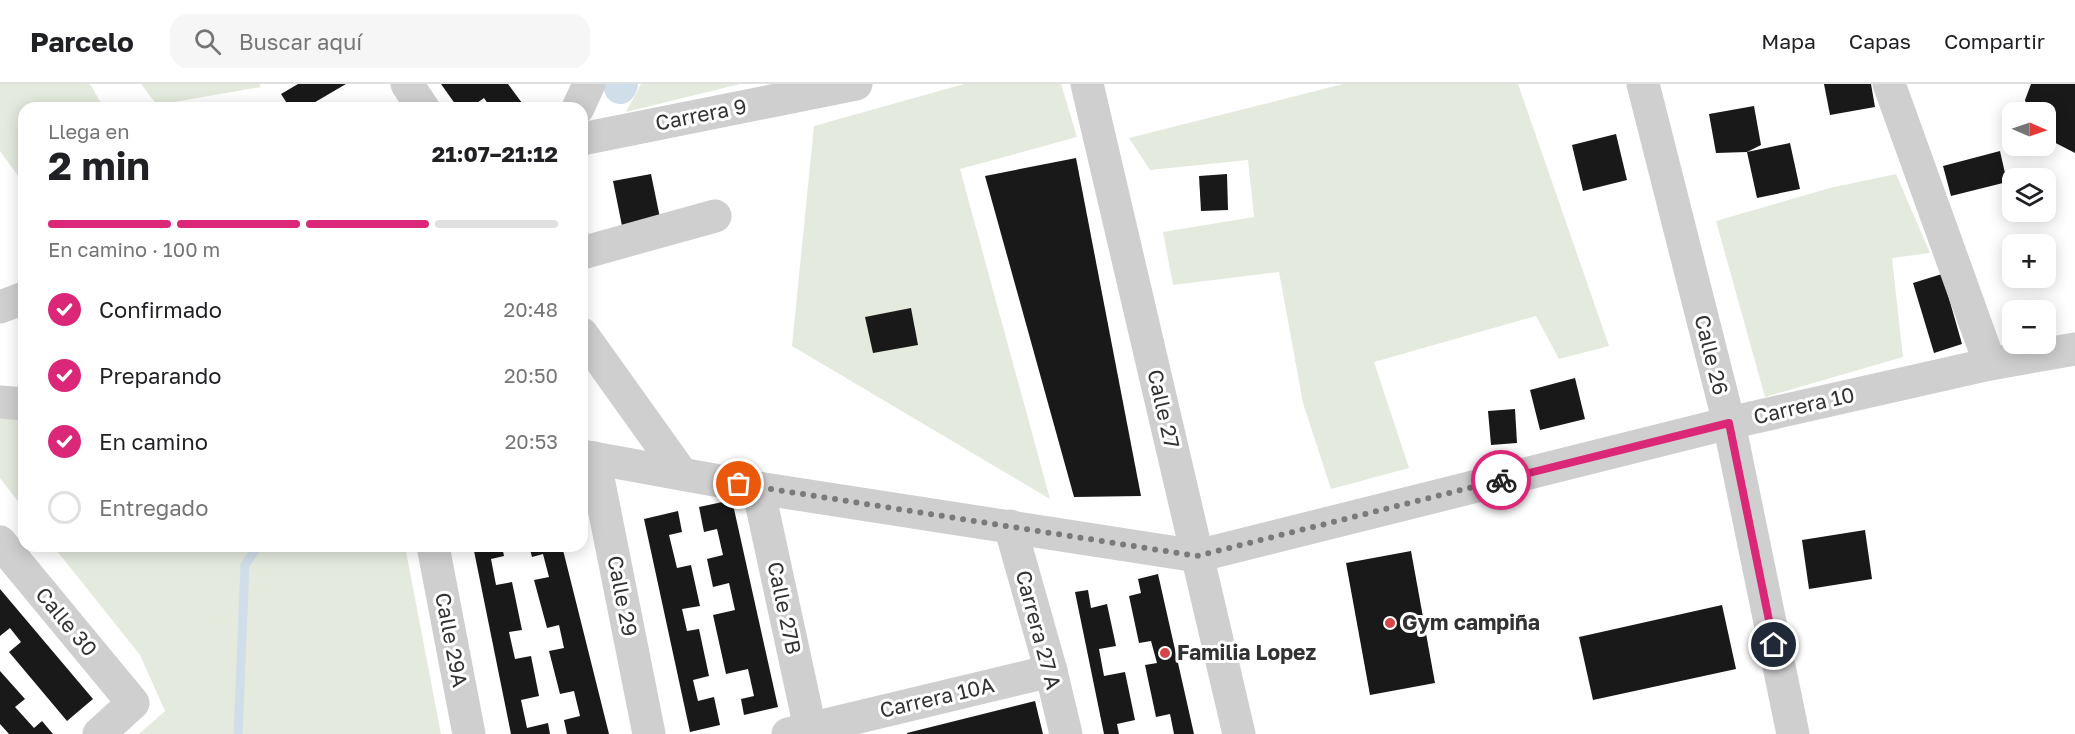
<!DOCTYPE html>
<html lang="es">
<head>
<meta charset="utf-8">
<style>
  :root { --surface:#fff; --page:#f6f6f6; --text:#202124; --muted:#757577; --line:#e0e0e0; --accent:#db2777 }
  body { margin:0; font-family:"Golos Text",sans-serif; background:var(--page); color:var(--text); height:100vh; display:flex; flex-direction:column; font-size:22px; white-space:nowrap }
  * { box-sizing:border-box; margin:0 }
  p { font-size:20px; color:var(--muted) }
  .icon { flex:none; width:33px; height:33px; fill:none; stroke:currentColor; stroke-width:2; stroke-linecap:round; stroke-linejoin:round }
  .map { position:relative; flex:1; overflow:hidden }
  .panel { position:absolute; left:18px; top:18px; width:570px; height:450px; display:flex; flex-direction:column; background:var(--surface); border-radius:18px; box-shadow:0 3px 15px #0003 }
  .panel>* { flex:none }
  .needle { width:39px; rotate:92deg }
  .fabs { position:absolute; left:2002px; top:18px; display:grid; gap:12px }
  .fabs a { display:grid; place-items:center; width:54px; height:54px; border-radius:12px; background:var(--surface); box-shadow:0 3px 15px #0003; font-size:30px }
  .pin { position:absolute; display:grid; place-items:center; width:51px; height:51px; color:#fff; margin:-26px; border:3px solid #fff; border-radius:50%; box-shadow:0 2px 6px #0007 }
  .courier { position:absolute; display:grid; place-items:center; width:60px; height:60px; margin:-30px; border:4px solid #db2777; border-radius:50%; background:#fff; color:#222; box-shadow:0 2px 8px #0007 }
  .headline em { font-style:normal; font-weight:700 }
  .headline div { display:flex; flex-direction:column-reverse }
  .headline { display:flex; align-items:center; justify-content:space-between; height:102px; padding:0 30px }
  h1 { font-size:39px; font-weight:700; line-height:45px }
  .bar { display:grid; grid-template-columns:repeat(4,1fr); gap:9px 6px; align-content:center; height:72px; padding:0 30px }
  .bar i { height:8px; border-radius:4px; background:var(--line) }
  .bar .on { background:var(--accent) }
  .bar p { grid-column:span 4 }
  ol { padding:0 30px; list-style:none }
  li { display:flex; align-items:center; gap:18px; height:66px }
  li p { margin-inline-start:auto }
  li .icon { padding:6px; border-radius:50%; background:var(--accent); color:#fff; stroke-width:4 }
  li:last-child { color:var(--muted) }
  li i { width:33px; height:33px; border:3px solid var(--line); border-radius:50% }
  header { display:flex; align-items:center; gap:36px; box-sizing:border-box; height:84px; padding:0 30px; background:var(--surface); border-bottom:2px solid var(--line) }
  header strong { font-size:28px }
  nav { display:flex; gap:33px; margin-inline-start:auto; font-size:21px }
  .search { width:420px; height:54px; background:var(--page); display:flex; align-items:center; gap:15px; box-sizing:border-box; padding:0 21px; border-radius:18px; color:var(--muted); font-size:22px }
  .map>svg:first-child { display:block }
</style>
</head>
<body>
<header>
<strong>Parcelo</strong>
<div class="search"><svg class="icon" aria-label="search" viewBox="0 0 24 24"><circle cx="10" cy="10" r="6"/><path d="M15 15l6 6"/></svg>Buscar aquí</div>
<nav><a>Mapa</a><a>Capas</a><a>Compartir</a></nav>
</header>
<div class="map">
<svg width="2075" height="650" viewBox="0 0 2075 650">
  <rect width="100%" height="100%" fill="#fff"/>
  <!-- green -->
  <g fill="#e4eade">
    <path d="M0,0H90L104,24H24V100L0,67Z"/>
    <path d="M141,0H259L261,3L157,21Z"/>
    <path d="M641,0H740L626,28Z"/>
    <path d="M964,0H1061L1077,53L960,85L1050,415L792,262L814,42Z"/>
    <path d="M1343,0H1518L1609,262L1559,275L1536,232L1374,278L1409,384L1331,405L1303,319L1279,188L1173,201L1163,148L1254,133L1248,76L1150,86L1129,54Z"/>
    <path d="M1896,90L1930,169L1892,174L1903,273L1765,313L1716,137L1830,104Z"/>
    <path d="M0,325L24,327V425L0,394Z"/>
    <path d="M53,462H405L441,650H139L165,627L140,571Z"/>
  </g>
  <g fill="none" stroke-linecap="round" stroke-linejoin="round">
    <!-- stream -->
    <path stroke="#d0deea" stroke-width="9" d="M238,650L245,481L258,462"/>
    <!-- canal -->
    <path stroke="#d0deea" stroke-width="32" d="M620,4L622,0"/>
  </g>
  <!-- building -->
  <g fill="#191919">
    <path d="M298,0H346L305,24H290L281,10Z"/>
    <path d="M441,0H508L525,23L491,24L484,14L470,24H458Z"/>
    <path d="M1824,0H1871L1875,23L1830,31Z"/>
    <path d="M2031,0H2075V69L2046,54V28H2028L2025,16Z"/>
    <path d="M1754,22L1761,61L1747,68L1790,59L1800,105L1757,114L1747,68L1716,69L1709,30Z"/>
    <path d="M1616,50L1627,96L1583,107L1572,61Z"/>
    <path d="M2000,67L2007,98L1951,112L1943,82Z"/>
    <path d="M1076,74L1141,412L1074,413L985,92Z"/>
    <path d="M651,90L661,139L623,147L613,97Z"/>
    <path d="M1227,90L1228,126L1201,127L1199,92Z"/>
    <path d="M1942,190L1962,260L1934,269L1913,199Z"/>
    <path d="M911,224L918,261L873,269L865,233Z"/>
    <path d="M1575,294L1585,335L1540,346L1530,306Z"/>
    <path d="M1515,325L1517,359L1491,361L1488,327Z"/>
    <path d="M732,416L778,623L744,631L741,615L754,612L748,585L726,590L713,531L735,526L729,499L713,503L707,475L723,471L717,445L704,448L699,423Z"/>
    <path d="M678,427L682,448L669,451L677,484L691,481L700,522L682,525L687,547L699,545L709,592L693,596L698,617L714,613L720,641L690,648L644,435Z"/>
    <path d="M1865,446L1872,495L1809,505L1802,456Z"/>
    <path d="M473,462H502L504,472L491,475L496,501L512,498L522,546L509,548L515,575L531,572L539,612L521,616L527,644L548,639L550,650H511Z"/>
    <path d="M529,462H562L609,650H567L564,636L580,632L574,607L560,610L549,567L564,564L559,541L547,544L534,496L549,493L543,470L532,473Z"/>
    <path d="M1411,467L1435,599L1370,611L1346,479Z"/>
    <path d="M1158,490L1194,650H1174L1170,630L1156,633L1145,581L1157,579L1151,557L1139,559L1129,512L1141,509L1138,495Z"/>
    <path d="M0,505L93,615L67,637L9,568L21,558L10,544L0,552Z"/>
    <path d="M1088,506L1091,524L1107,520L1116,562L1099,565L1104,592L1125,588L1135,636L1117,640L1119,650H1104L1075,508Z"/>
    <path d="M1722,521L1736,585L1593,616L1579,553Z"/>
    <path d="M0,587L25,615L15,623L34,644L42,637L53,650H9L0,640Z"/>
    <path d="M1035,617L1043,650H907V649Z"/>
  </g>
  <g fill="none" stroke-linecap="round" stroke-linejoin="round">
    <!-- minor -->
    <g stroke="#cfcfcf" stroke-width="33">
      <path d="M407,0L423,24"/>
      <path d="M1087,0L1239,650"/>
      <path d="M1643,0L1729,339L1793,650"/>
      <path d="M1889,0L1990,280"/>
      <path d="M578,24L589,0"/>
      <path d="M582,55L856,0"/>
      <path d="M582,169L715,132"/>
      <path d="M0,223L24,214"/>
      <path d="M582,250L682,390"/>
      <path d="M0,318L24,320"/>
      <path d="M582,372L758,404L1197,472L1729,339L1990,280L2075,265"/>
      <path d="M594,374L649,650"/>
      <path d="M758,404L810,644"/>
      <path d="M1010,442L1051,587L1066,650"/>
      <path d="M0,458L133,619L99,650"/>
      <path d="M433,462L469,650"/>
      <path d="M788,650L1051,587"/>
    </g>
  </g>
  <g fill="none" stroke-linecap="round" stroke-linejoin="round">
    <!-- done -->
    <path stroke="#7a7a7a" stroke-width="6" stroke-dasharray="0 10.8" d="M739,400L1197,472L1501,396"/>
    <!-- route -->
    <path stroke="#db2777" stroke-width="8" d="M1501,396L1729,339L1774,561"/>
  </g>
  <!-- markers -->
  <g fill="#d64648" stroke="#fff" stroke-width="2">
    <circle cx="1390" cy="539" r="6"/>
    <circle cx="1165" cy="569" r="6"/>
  </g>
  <g text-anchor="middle" stroke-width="6" stroke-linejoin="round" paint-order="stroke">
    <!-- street labels -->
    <g font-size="21" fill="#323232" stroke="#fff">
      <text transform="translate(701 31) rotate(-11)" y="7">Carrera 9</text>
      <text transform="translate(1711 271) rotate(76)" y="7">Calle 26</text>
      <text transform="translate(1804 322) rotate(-13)" y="7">Carrera 10</text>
      <text transform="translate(1163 325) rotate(77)" y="7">Calle 27</text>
      <text transform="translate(622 512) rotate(79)" y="7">Calle 29</text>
      <text transform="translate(784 524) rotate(78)" y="7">Calle 27B</text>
      <text transform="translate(66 538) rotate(50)" y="7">Calle 30</text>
      <text transform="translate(1038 546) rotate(75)" y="7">Carrera 27 A</text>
      <text transform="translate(451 556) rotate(79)" y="7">Calle 29A</text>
      <text transform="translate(937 614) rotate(-13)" y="7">Carrera 10A</text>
    </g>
    <!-- poi labels -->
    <g font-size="21" font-weight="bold" fill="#323232" stroke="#fff" text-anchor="start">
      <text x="1402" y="546">Gym campiña</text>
      <text x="1177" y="576">Familia Lopez</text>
    </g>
  </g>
</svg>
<div class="fabs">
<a><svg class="needle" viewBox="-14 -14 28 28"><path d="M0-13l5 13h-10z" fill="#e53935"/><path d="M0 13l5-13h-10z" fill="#757577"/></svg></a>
<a><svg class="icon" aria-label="layers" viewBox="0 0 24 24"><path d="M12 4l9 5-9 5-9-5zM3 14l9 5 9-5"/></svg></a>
<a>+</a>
<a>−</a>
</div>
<div class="pin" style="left:739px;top:400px;background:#ea580c"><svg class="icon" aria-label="bag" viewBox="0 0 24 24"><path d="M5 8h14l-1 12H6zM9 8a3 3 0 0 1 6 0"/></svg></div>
<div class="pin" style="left:1774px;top:561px;background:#1f2937"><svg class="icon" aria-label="home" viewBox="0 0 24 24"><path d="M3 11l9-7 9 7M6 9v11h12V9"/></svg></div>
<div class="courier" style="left:1501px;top:396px"><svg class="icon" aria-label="bike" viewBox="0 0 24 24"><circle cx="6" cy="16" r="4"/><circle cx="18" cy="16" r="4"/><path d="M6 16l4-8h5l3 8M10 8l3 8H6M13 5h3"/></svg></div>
<section class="panel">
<div class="headline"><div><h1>2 min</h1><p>Llega en</p></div><em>21:07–21:12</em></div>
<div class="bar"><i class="on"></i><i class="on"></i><i class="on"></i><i></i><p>En camino · 100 m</p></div>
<ol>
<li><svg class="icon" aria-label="check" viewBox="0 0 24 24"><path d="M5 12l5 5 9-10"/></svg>Confirmado<p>20:48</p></li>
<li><svg class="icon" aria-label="check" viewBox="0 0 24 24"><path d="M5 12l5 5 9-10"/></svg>Preparando<p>20:50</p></li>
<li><svg class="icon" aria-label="check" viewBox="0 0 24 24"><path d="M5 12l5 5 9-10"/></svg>En camino<p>20:53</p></li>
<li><i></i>Entregado</li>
</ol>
</section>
</div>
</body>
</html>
